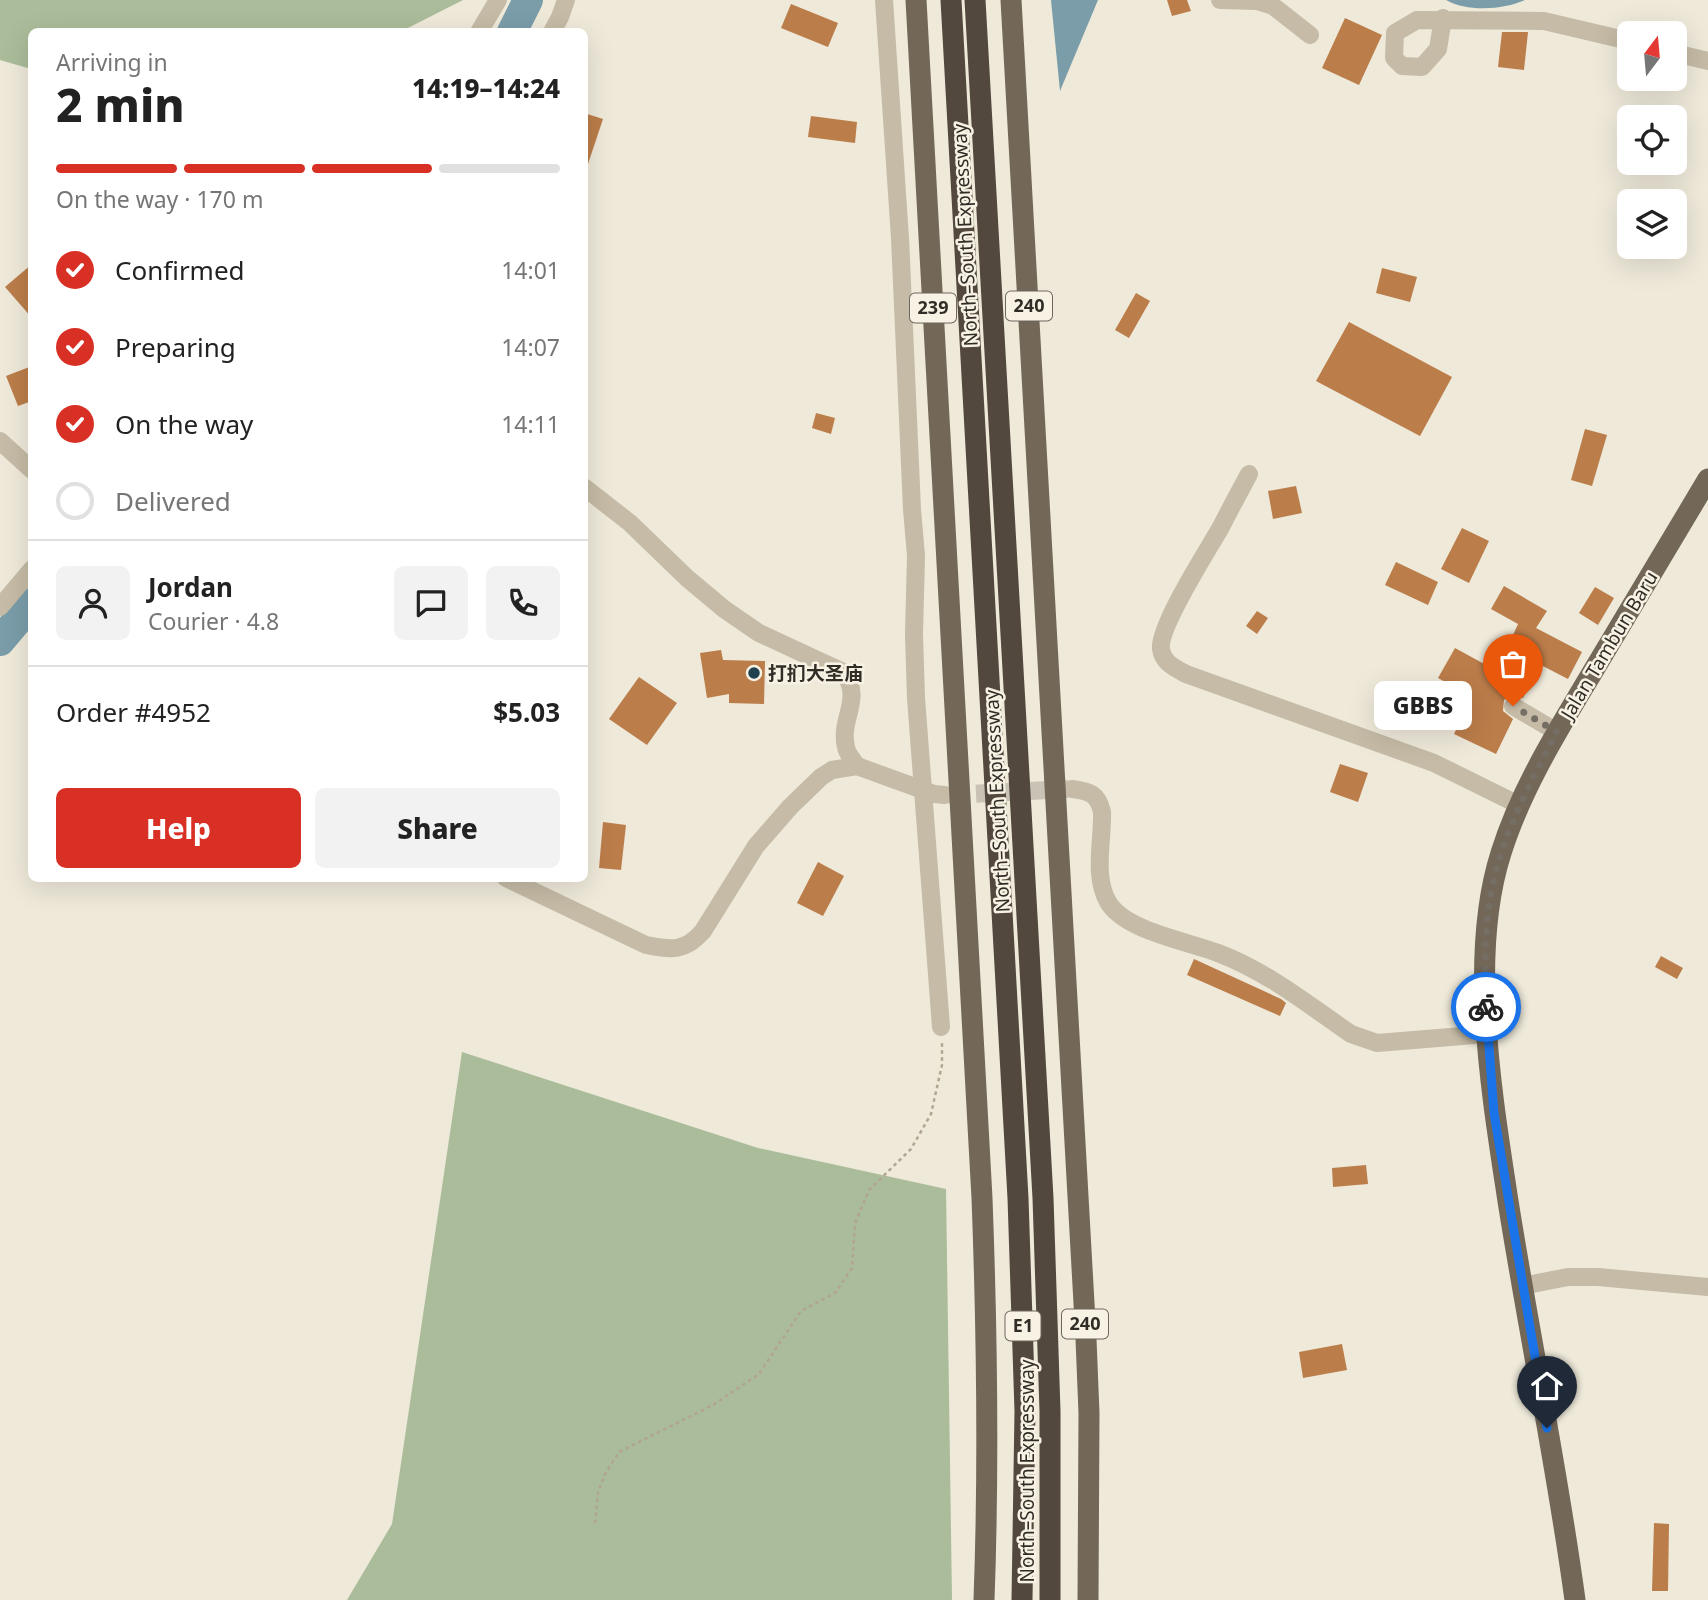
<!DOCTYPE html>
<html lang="en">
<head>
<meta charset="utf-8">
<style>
  :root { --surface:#fff; --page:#f2f2f2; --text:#222; --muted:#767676; --line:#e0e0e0; --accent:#d93025 }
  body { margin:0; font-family:"Noto Sans","Noto Sans SC",sans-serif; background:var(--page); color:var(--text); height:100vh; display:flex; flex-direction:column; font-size:26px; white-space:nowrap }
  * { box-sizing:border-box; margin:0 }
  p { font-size:23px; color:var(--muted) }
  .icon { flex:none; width:38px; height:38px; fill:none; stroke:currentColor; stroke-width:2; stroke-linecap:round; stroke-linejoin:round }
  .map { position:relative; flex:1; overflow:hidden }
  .sheet { position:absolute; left:28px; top:28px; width:560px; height:854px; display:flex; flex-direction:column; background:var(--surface); border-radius:10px; box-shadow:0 7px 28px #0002 }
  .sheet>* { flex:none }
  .needle { width:46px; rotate:16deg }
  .tools { position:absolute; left:1617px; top:21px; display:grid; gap:14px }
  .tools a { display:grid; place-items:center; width:70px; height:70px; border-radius:10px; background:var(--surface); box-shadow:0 7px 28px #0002; font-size:35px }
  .pin { position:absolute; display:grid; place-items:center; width:60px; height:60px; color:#fff; margin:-72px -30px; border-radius:50% 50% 50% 0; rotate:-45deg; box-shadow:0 0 7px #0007 }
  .pin .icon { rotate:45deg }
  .courier { position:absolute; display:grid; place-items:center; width:70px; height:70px; margin:-35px; border:5px solid #1a73e8; border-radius:50%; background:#fff; color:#222; box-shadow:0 2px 9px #0007 }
  .bubble { position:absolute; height:49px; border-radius:10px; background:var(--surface); box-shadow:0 7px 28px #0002; font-size:23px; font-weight:800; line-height:49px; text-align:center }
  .overview em { font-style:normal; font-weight:800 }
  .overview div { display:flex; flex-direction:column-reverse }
  .overview { display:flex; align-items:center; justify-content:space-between; height:119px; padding:0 28px }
  h1 { font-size:46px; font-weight:800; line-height:52px }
  .bar { display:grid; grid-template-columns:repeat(4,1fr); gap:10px 7px; align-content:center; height:84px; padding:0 28px }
  .bar i { height:9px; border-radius:5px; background:var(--line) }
  .bar .on { background:var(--accent) }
  .bar p { grid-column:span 4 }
  .line { display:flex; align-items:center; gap:18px; padding:0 28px; border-top:2px solid var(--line) }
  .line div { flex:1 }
  .round { display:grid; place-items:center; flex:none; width:74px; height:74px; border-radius:10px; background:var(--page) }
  ol { padding:0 28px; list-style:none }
  li { display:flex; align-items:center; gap:21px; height:77px }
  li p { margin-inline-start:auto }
  li .icon { padding:7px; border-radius:50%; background:var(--accent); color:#fff; stroke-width:4 }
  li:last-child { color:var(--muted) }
  li i { width:38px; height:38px; border:4px solid var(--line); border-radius:50% }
  .primary-button { display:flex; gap:14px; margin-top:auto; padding:14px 28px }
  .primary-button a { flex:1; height:80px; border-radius:10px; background:var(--accent); color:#fff; font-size:28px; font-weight:800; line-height:80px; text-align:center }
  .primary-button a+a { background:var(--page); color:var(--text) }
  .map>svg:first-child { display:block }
</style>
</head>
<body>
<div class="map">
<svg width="1708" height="1600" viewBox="0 0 1708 1600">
  <rect width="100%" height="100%" fill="#eee9d9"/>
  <!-- green -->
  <g fill="#aabc9a">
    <path d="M0,0H463L402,31L32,32L31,69L0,60Z"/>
    <path d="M462,1052L758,1148L946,1189L952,1600H347L392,1524Z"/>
  </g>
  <!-- water -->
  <g fill="#7a9da9">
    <path d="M1051,0H1098L1060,91Z"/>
    <path d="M1446,0H1525C1503,10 1467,12 1446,0Z"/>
  </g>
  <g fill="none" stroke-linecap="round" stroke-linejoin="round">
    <!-- river -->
    <g stroke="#7a9da9" stroke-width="30">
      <path d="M512,32L528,0"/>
      <path d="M0,641L32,603"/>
    </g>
  </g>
  <!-- building -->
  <g fill="#bb7d4a">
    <path d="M1167,0H1187L1191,11L1172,16Z"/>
    <path d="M791,4L838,23L828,47L781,28Z"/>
    <path d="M1345,18L1382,35L1359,85L1322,68Z"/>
    <path d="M1502,32H1528L1524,70L1498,67Z"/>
    <path d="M584,113L603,119L587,167H584Z"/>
    <path d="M811,116L857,122L855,143L808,137Z"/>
    <path d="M32,264V318L5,287Z"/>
    <path d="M1382,268L1417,277L1410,302L1376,293Z"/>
    <path d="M1136,293L1150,301L1129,338L1115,330Z"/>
    <path d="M1349,322L1452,377L1420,436L1316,381Z"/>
    <path d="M32,366V401L18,406L6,376Z"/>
    <path d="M816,413L835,418L831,434L812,428Z"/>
    <path d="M1585,429L1607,435L1592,486L1571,480Z"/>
    <path d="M1296,486L1302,513L1273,519L1268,491Z"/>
    <path d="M1462,528L1489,541L1469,583L1441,569Z"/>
    <path d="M1396,562L1438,582L1428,605L1385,585Z"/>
    <path d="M1504,586L1547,611L1536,628L1582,652L1568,679L1539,664L1523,698L1512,695L1504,700L1503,711L1513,719L1496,754L1454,734L1472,697L1438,678L1455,648L1497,671L1518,624L1491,609Z"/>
    <path d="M1595,587L1614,598L1598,625L1579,613Z"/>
    <path d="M1257,611L1268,618L1257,634L1246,626Z"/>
    <path d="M721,650L723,660L765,661L764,704L729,703V694L707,698L700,653Z"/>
    <path d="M639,677L677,703L647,745L609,719Z"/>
    <path d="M1340,764L1368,773L1358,802L1330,792Z"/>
    <path d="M603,822L626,825L621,870L599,868Z"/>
    <path d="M818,862L844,876L823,916L797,903Z"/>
    <path d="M1661,956L1683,968L1677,979L1655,967Z"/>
    <path d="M1194,959L1281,999L1286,1003L1280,1016L1187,975Z"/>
    <path d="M1366,1165L1368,1184L1333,1187L1332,1168Z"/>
    <path d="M1342,1344L1347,1370L1303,1378L1299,1352Z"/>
    <path d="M1654,1523L1669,1524L1668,1591H1652Z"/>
  </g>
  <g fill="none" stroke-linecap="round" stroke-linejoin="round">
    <!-- minor-tunnel -->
    <path stroke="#c8c3b5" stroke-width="18" stroke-dasharray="18 9" stroke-linecap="butt" d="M949,795L1068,789"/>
    <!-- path -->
    <path stroke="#b1a590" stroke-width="2.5" stroke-dasharray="3.5 3.5" stroke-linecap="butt" d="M595,1523L598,1492L606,1472L619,1452L713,1405L759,1374L801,1311L835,1293L852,1268L855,1223L869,1190L911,1149L931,1114L942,1065V1043"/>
    <!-- minor -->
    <g stroke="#c5bba6" stroke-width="18">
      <path d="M884,0L900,238L912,509L916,556L914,634L916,698L941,1027"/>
      <path d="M1220,0L1257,1L1273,6L1310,35"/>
      <path d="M1443,18L1438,49L1422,67L1402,66L1394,58L1395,33L1417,20L1544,21L1629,41"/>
      <path d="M479,32L498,0"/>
      <path d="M552,32L560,17L566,0"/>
      <path d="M1675,53L1708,61"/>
      <path d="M0,441L32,470"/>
      <path d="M1249,474C1240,491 1230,509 1221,527C1208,550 1158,627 1161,649C1163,663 1175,668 1186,674L1434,763L1519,805"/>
      <path d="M0,607L32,569"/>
      <path d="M1513,706L1557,732"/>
      <path d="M857,766L934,794L945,795"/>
      <path d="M1072,789C1090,791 1098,794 1102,812C1103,841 1093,875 1108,902C1125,931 1187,941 1218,953C1268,972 1307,1004 1351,1034L1377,1043L1487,1034"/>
      <path d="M506,878L646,945C672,950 685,952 703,931L756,846L790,807L821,777L832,770L857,766C853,760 847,754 846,747C839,718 864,699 843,672L759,633L724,609L687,578L630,523L584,487"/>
      <path d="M1522,1286L1568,1277H1598L1708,1287"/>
    </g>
    <!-- major -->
    <g stroke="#736758" stroke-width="21">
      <path d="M916,0L982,1198C987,1332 989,1466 984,1600"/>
      <path d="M1011,0L1086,1339L1089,1413L1088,1600"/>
      <path d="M1575,1600C1557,1466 1529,1334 1508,1201C1492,1096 1468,956 1501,853C1521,789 1558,730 1592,673C1631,608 1669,544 1708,479"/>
    </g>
    <!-- highway -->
    <g stroke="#52483e" stroke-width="21">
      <path d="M951,0L1018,1198L1025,1411L1022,1600"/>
      <path d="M975,0L1043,1198L1050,1411V1600"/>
    </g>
  </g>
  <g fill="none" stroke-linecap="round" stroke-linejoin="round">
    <!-- done -->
    <path stroke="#746e65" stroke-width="7" stroke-dasharray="0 12.6" d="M1486,1007C1485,965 1484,921 1494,879C1506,827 1532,779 1557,732L1513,706"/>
    <!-- route -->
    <path stroke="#1a73e8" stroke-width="9" d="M1486,1007L1494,1113L1547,1428"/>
  </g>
  <!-- markers -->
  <circle fill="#20424f" stroke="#f7f2e4" stroke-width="2.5" cx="754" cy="673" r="7"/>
  <g text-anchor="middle" stroke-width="5" stroke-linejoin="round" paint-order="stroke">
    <!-- shield labels -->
    <g fill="#f7f2e4" stroke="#6d675f" stroke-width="2">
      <rect x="1006" y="291.5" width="46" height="29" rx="5"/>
      <rect x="910" y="293.5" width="46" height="29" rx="5"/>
      <rect x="1062" y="1309.5" width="46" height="29" rx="5"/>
      <rect x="1005.5" y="1311.5" width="35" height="29" rx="5"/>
    </g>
    <g font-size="18" font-weight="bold" fill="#322c26">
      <text x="1029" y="312">240</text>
      <text x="933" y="314">239</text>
      <text x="1085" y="1330">240</text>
      <text x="1023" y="1332">E1</text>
    </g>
    <!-- street labels -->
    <g font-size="19" fill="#322c26" stroke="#f7f2e4">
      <text transform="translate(965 235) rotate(-93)" y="7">North–South Expressway</text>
      <text transform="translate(1609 645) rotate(-59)" y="7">Jalan Tambun Baru</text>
      <text transform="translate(997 801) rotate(-93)" y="7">North–South Expressway</text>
      <text transform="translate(1027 1471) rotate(-90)" y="7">North–South Expressway</text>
    </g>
    <!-- poi labels -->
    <g font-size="19" font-weight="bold" fill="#322c26" stroke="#f7f2e4" text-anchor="start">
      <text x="768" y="680">打扪大圣庙</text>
    </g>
  </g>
</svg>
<div class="tools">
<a><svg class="needle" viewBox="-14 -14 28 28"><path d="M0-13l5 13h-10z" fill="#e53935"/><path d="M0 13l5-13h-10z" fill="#767676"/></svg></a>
<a><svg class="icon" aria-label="locate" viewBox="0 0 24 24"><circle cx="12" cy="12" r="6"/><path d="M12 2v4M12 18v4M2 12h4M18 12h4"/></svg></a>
<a><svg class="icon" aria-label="layers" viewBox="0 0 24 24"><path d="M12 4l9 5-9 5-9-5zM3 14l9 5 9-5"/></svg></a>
</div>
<div class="pin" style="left:1513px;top:706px;background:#ea580c"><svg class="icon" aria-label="bag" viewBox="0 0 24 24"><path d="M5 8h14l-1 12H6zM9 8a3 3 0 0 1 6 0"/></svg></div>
<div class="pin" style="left:1547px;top:1428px;background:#1f2937"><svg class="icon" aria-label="home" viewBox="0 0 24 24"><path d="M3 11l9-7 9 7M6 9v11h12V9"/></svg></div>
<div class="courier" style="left:1486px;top:1007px"><svg class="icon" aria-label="bike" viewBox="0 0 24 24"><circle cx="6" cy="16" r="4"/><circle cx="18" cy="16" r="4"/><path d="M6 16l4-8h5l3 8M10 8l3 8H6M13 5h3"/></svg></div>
<div class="bubble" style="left:1374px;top:681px;width:98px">GBBS</div>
<section class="sheet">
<div class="overview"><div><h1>2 min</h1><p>Arriving in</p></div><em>14:19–14:24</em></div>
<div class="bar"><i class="on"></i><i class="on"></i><i class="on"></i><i></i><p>On the way · 170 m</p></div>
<ol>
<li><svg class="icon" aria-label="check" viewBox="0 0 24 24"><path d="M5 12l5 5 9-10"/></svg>Confirmed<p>14:01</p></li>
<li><svg class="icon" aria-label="check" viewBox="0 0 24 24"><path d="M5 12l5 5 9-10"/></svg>Preparing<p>14:07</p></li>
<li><svg class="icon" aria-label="check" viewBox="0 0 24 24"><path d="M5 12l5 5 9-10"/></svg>On the way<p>14:11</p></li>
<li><i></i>Delivered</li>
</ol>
<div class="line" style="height:126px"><a class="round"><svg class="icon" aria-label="person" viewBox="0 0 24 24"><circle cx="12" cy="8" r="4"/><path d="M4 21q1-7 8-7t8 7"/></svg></a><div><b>Jordan</b><p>Courier · 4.8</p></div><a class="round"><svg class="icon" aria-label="chat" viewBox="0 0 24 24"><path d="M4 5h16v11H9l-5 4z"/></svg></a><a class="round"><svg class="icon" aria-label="phone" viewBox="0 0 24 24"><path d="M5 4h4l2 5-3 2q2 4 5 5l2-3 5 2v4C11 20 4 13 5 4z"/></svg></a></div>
<div class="line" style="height:91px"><div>Order #4952</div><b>$5.03</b></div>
<div class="primary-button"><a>Help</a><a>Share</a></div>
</section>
</div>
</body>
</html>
